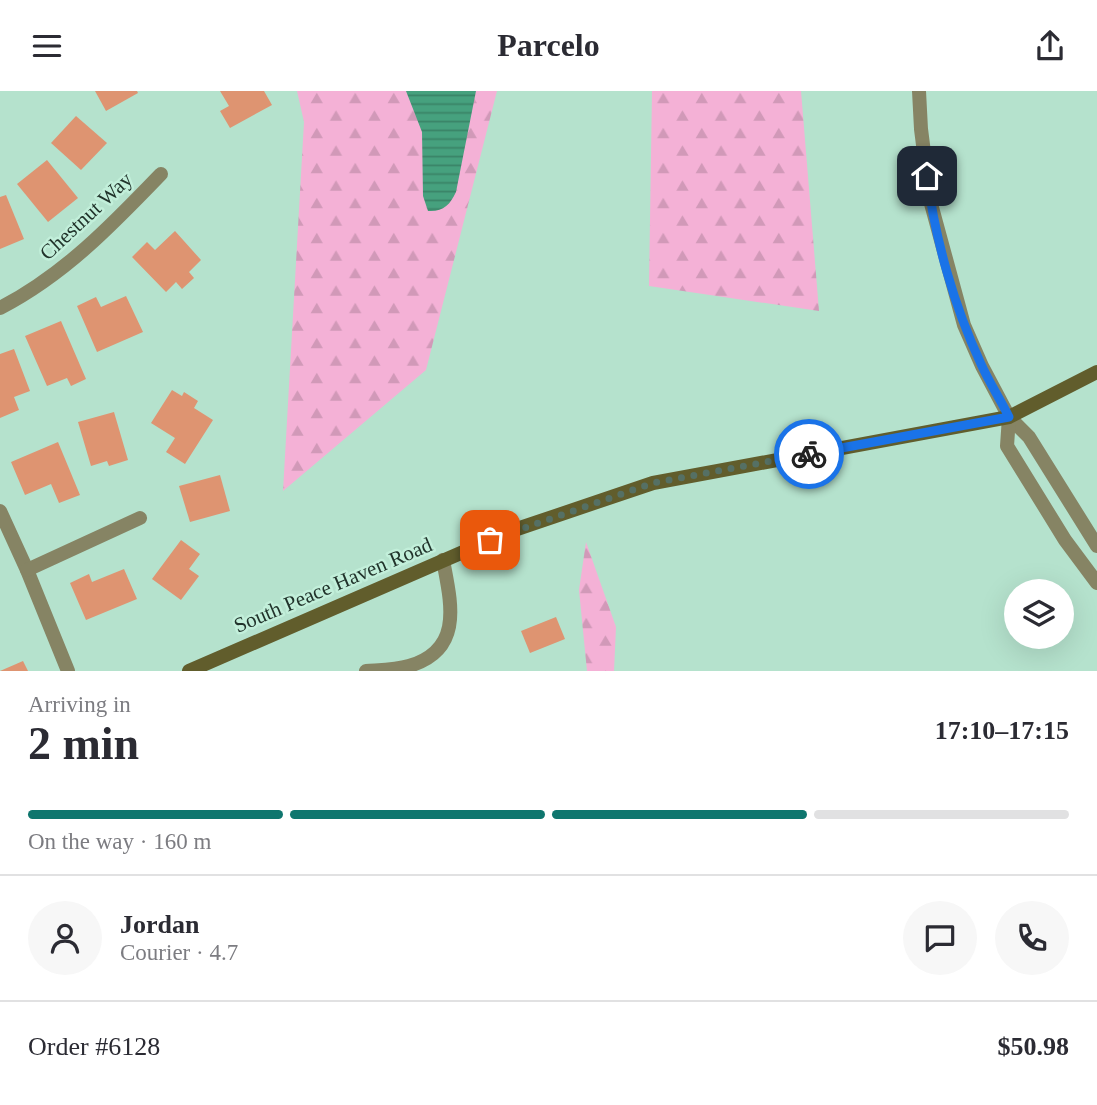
<!DOCTYPE html>
<html lang="en">
<head>
<meta charset="utf-8">
<style>
  :root { --surface:#fff; --page:#f7f7f7; --text:#2b2b33; --muted:#7c7c81; --line:#e1e1e2; --accent:#0f766e }
  body { margin:0; font-family:Georgia,serif; background:var(--page); color:var(--text); height:100vh; display:flex; flex-direction:column; font-size:26px; white-space:nowrap }
  * { box-sizing:border-box; margin:0 }
  p { font-size:23px; color:var(--muted) }
  .icon { flex:none; width:38px; height:38px; fill:none; stroke:currentColor; stroke-width:2; stroke-linecap:round; stroke-linejoin:round }
  .map { position:relative; height:580px; overflow:hidden }
  .drawer { display:flex; flex-direction:column; background:var(--surface); flex:1 }
  .drawer>* { flex:none }
  .tools { position:absolute; left:1004px; top:488px; display:grid; gap:14px }
  .tools a { display:grid; place-items:center; width:70px; height:70px; border-radius:50%; background:var(--surface); box-shadow:0 7px 28px #0002; font-size:35px }
  .pin { position:absolute; display:grid; place-items:center; width:60px; height:60px; color:#fff; margin:-30px; border-radius:14px; box-shadow:0 4px 10px #0006 }
  .courier { position:absolute; display:grid; place-items:center; width:70px; height:70px; margin:-35px; border:5px solid #1a73e8; border-radius:50%; background:#fff; color:#222; box-shadow:0 2px 9px #0007 }
  .overview em { font-style:normal; font-weight:700 }
  .overview div { display:flex; flex-direction:column-reverse }
  .overview { display:flex; align-items:center; justify-content:space-between; height:119px; padding:0 28px }
  h1 { font-size:46px; font-weight:700; line-height:52px }
  .bar { display:grid; grid-template-columns:repeat(4,1fr); gap:10px 7px; align-content:center; height:84px; padding:0 28px }
  .bar i { height:9px; border-radius:5px; background:var(--line) }
  .bar .on { background:var(--accent) }
  .bar p { grid-column:span 4 }
  .line { display:flex; align-items:center; gap:18px; padding:0 28px; border-top:2px solid var(--line) }
  .line div { flex:1 }
  .round { display:grid; place-items:center; flex:none; width:74px; height:74px; border-radius:37px; background:var(--page) }
  header { display:flex; justify-content:space-between; align-items:center; height:91px; padding:0 28px; background:var(--surface); font-size:32px; font-weight:700 }
  .map>svg:first-child { display:block }
</style>
</head>
<body>
<header><svg class="icon" aria-label="menu" viewBox="0 0 24 24"><path d="M4 6h16M4 12h16M4 18h16"/></svg>Parcelo<svg class="icon" aria-label="share" viewBox="0 0 24 24"><path d="M12 15V3M7 8l5-5 5 5M5 13v7h14v-7"/></svg></header>
<div class="map">
<svg width="1097" height="580" viewBox="0 0 1097 580">
  <defs>
    <pattern id="forest-firs" width="22" height="20" patternUnits="userSpaceOnUse" patternTransform="scale(1.75)"><rect width="22" height="20" fill="#f4b1d6"/><path d="M5 1l3.5 6h-7zM16 11l3.5 6h-7z" fill="#d199b8"/></pattern>
    <pattern id="water-rules" width="6" height="5" patternUnits="userSpaceOnUse" patternTransform="scale(1.75)"><rect width="6" height="5" fill="#46a17e"/><path d="M0 2.5h6" fill="none" stroke="#3a8467"/></pattern>
  </defs>
  <rect width="100%" height="100%" fill="#b5e2cd"/>
  <!-- forest -->
  <g fill="url(#forest-firs)">
    <path d="M297,0H497L426,279L283,400L304,31Z"/>
    <path d="M652,0H801L819,220L649,195Z"/>
    <path d="M586,451L616,536L614,580H587L579,499Z"/>
  </g>
  <!-- water -->
  <path fill="url(#water-rules)" d="M406,0H476L456,101C450,114 443,121 428,120L423,105L422,41Z"/>
  <!-- building -->
  <g fill="#de9471">
    <path d="M95,0H137L138,2L106,20Z"/>
    <path d="M220,0H264L272,14L230,37L220,20L229,15Z"/>
    <path d="M76,25L107,52L81,79L51,52Z"/>
    <path d="M47,69L78,107L48,131L17,93Z"/>
    <path d="M6,104L24,148L0,158V106Z"/>
    <path d="M175,140L201,169L189,181L194,187L182,198L176,191L166,201L132,166L147,151L155,159Z"/>
    <path d="M126,205L143,241L97,261L77,215L96,206L101,216Z"/>
    <path d="M61,230L86,288L71,295L67,287L47,295L25,245Z"/>
    <path d="M14,258L30,300L14,306L19,319L0,327V263Z"/>
    <path d="M172,299L182,305L184,301L198,310L194,317L213,329L185,373L166,361L175,347L151,332Z"/>
    <path d="M114,321L128,369L109,375L107,370L91,375L78,331Z"/>
    <path d="M58,351L80,404L59,412L51,393L25,404L11,371Z"/>
    <path d="M220,384L230,420L190,431L179,395Z"/>
    <path d="M181,449L200,463L189,478L199,485L181,509L152,488Z"/>
    <path d="M124,478L137,508L86,529L70,492L89,483L92,491Z"/>
    <path d="M556,526L565,548L530,562L521,540Z"/>
    <path d="M23,570L28,580H0Z"/>
  </g>
  <g fill="none" stroke-linecap="round" stroke-linejoin="round">
    <!-- minor -->
    <g stroke="#868464" stroke-width="14">
      <path d="M919,0L921,38L930,109L964,234L982,275L1009,326L1029,346L1097,455"/>
      <path d="M0,217C64,184 112,134 161,83"/>
      <path d="M1009,326L1007,355L1065,449L1097,492"/>
      <path d="M0,420L27,479L68,580"/>
      <path d="M27,479L140,427"/>
      <path d="M366,580C380,579 396,579 409,575C464,559 451,512 443,469"/>
    </g>
    <!-- secondary -->
    <path stroke="#615d2c" stroke-width="14" d="M189,580L514,439L653,392L1009,326L1097,281"/>
  </g>
  <g fill="none" stroke-linecap="round" stroke-linejoin="round">
    <!-- done -->
    <path stroke="#557064" stroke-width="7" stroke-dasharray="0 12.6" d="M490,449L653,392L809,363"/>
    <!-- route -->
    <path stroke="#1a73e8" stroke-width="9" d="M809,363L1009,326C1000,308 989,291 981,273C954,215 935,148 927,85"/>
  </g>
  <g text-anchor="middle" stroke-width="5" stroke-linejoin="round" paint-order="stroke">
    <!-- street labels -->
    <g font-size="21" fill="#21332b" stroke="#c2efda">
      <text transform="translate(86 125) rotate(-43)" y="7">Chestnut Way</text>
      <text transform="translate(333 494) rotate(-23)" y="7">South Peace Haven Road</text>
    </g>
  </g>
</svg>
<div class="tools">
<a><svg class="icon" aria-label="layers" viewBox="0 0 24 24"><path d="M12 4l9 5-9 5-9-5zM3 14l9 5 9-5"/></svg></a>
</div>
<div class="pin" style="left:490px;top:449px;background:#ea580c"><svg class="icon" aria-label="bag" viewBox="0 0 24 24"><path d="M5 8h14l-1 12H6zM9 8a3 3 0 0 1 6 0"/></svg></div>
<div class="pin" style="left:927px;top:85px;background:#1f2937"><svg class="icon" aria-label="home" viewBox="0 0 24 24"><path d="M3 11l9-7 9 7M6 9v11h12V9"/></svg></div>
<div class="courier" style="left:809px;top:363px"><svg class="icon" aria-label="bike" viewBox="0 0 24 24"><circle cx="6" cy="16" r="4"/><circle cx="18" cy="16" r="4"/><path d="M6 16l4-8h5l3 8M10 8l3 8H6M13 5h3"/></svg></div>
</div>
<section class="drawer">
<div class="overview"><div><h1>2 min</h1><p>Arriving in</p></div><em>17:10–17:15</em></div>
<div class="bar"><i class="on"></i><i class="on"></i><i class="on"></i><i></i><p>On the way · 160 m</p></div>
<div class="line" style="height:126px"><a class="round"><svg class="icon" aria-label="person" viewBox="0 0 24 24"><circle cx="12" cy="8" r="4"/><path d="M4 21q1-7 8-7t8 7"/></svg></a><div><b>Jordan</b><p>Courier · 4.7</p></div><a class="round"><svg class="icon" aria-label="chat" viewBox="0 0 24 24"><path d="M4 5h16v11H9l-5 4z"/></svg></a><a class="round"><svg class="icon" aria-label="phone" viewBox="0 0 24 24"><path d="M5 4h4l2 5-3 2q2 4 5 5l2-3 5 2v4C11 20 4 13 5 4z"/></svg></a></div>
<div class="line" style="height:91px"><div>Order #6128</div><b>$50.98</b></div>
</section>
</body>
</html>
